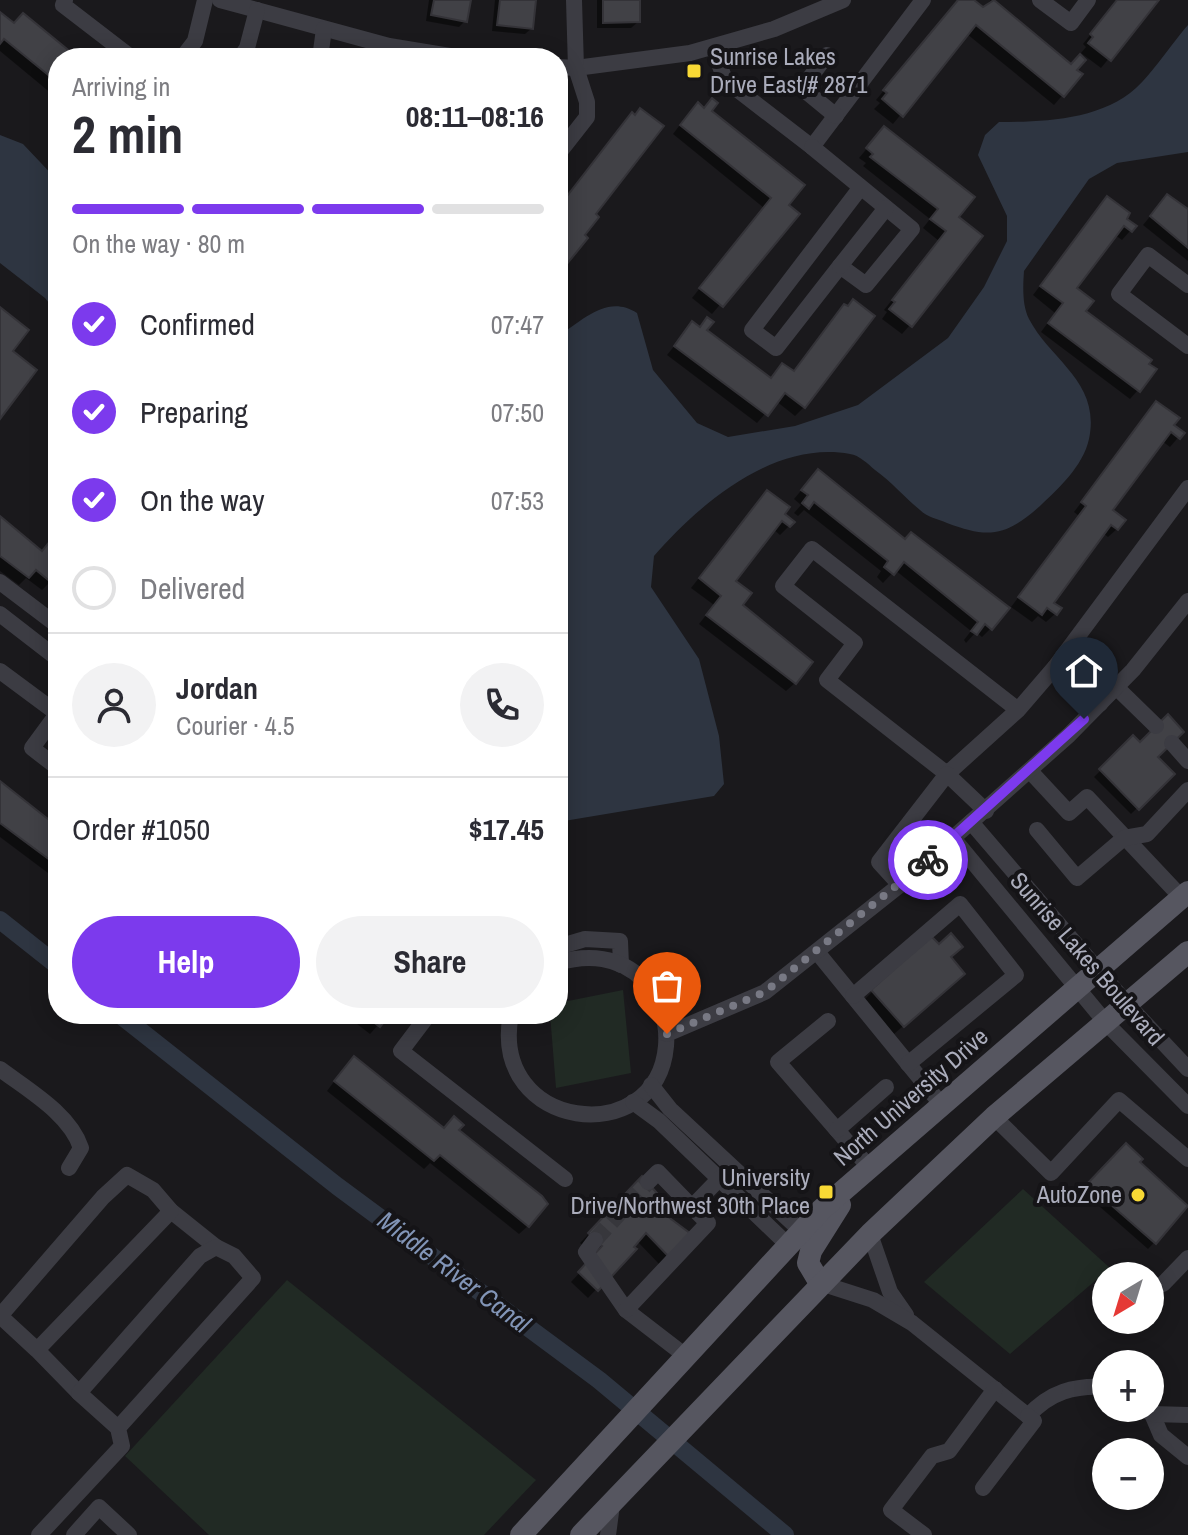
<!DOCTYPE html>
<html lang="en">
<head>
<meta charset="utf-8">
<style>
  :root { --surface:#fff; --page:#f2f2f3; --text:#2b2b33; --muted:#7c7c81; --line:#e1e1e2; --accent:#7c3aed }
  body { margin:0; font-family:"Archivo Narrow",sans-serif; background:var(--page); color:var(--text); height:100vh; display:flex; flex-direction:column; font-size:30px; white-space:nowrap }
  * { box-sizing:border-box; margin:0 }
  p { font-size:26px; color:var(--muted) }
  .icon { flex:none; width:44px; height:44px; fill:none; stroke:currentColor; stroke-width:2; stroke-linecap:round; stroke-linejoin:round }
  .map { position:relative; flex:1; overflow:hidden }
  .sheet { position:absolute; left:48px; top:48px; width:520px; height:976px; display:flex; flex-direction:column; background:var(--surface); border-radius:32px; box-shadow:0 4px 20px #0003 }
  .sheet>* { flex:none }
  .needle { width:52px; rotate:218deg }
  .controls { position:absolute; left:1092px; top:1262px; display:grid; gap:16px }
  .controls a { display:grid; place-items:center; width:72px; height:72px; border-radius:50%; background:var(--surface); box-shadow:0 4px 20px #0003; font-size:40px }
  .pin { position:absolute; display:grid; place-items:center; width:68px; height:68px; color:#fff; margin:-82px -34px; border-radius:50% 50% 50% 0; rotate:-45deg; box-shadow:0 0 8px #0007 }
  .pin .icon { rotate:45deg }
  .courier { position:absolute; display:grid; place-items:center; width:80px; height:80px; margin:-40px; border:6px solid #7c3aed; border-radius:50%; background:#fff; color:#222; box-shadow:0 2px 10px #0007 }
  .overview em { font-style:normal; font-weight:800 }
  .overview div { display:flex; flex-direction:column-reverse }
  .overview { display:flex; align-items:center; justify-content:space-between; height:136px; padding:0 24px }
  h1 { font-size:52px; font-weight:800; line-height:60px }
  .bar { display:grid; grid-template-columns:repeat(4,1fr); gap:12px 8px; align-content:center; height:96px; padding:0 24px }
  .bar i { height:10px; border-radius:6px; background:var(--line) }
  .bar .current { background:var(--accent) }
  .bar p { grid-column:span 4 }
  .line { display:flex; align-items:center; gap:20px; padding:0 24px; border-top:2px solid var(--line) }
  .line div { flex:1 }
  .round { display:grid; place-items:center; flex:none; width:84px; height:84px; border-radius:42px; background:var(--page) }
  ol { padding:0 24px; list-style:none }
  li { display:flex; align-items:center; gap:24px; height:88px }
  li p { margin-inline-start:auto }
  li .icon { padding:8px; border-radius:50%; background:var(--accent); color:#fff; stroke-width:4 }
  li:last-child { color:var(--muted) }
  li i { width:44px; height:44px; border:4px solid var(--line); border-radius:50% }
  .action { display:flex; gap:16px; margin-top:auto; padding:16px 24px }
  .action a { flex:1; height:92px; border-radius:48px; background:var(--accent); color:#fff; font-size:32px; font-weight:800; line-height:92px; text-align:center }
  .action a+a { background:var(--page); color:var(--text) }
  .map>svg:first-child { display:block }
</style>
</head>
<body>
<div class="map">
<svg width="1188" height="1535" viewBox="0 0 1188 1535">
  <rect width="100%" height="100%" fill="#1a191c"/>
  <!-- green -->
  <g fill="#212a24">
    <path d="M623,990L631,1073L556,1088L550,1014H558V1003Z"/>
    <path d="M1023,1189L1110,1268L1010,1354L924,1282Z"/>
    <path d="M287,1280L536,1480L484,1535H209L125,1456Z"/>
  </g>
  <!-- water -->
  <g fill="#2e3541">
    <path d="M1188,25V152L1117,163L1089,179L1024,271C1023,286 1022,305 1029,319C1051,361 1101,382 1089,439C1083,466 1059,488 1040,506C1006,536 989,539 947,523C938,519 927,517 920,510C904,497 892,482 875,470C868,464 859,455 850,454C775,440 700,503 654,556L651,587L699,659L719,736L724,784L714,796L558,822V336C584,320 607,294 637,313L653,370L697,423L728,437L795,426L858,405L948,338L984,287L1007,241V216L978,155L985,135L999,122C1043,122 1101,120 1136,88C1151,75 1173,42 1188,25Z"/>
    <path d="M0,135L23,144L58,181V314L45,298L0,263Z"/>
  </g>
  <!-- shadow -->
  <g fill="#0007">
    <path d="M429,0H469L465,21L459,27L426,21Z"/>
    <path d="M495,0H534L532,28L525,34L492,31Z"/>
    <path d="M597,0H638V22L631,28H597Z"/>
    <path d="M959,0H971L982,9L991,0L1080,75L1054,105L967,34L893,124L874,109L880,103L876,100Z"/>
    <path d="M1118,0H1157L1101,68L1081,53L1086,47L1083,44Z"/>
    <path d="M0,15L74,58H58V99L0,51Z"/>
    <path d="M709,111L797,214L712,314L692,298L764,208L673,134L689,113Z"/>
    <path d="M884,128L957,218L910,325L902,334L882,319L887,312L884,310L939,241L923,228L930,219L863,166L866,163L859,158Z"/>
    <path d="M1167,196L1188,212V261L1143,225Z"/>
    <path d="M1107,198L1130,231L1122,240L1115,235L1075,289L1084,312L1138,390L1130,399L1041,332L1055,313L1033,295Z"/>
    <path d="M558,199L593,215L558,273Z"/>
    <path d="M844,306L804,407L795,416L776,401L757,423L667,355L692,324L770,380L782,366L792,373Z"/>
    <path d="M1156,403L1172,426L1182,433L1170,447L1162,441L1110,511L1117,529L1108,537L1103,533L1051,603L1059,609L1055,614L1046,622L1038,616L1032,622L1011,607L1079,516L1074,512Z"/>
    <path d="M810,480L905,541L991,628L982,637L976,632L966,643L964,640L971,631L895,570L883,583L877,577L881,571L804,510L798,516L794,513L801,505L794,499Z"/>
    <path d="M767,492L789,526L780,535L773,529L733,581L740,605L795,683L786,691L699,624L714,605L691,588Z"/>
    <path d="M0,519L41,553L58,532L56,581L53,579L42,590L26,578L19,585L0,571Z"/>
    <path d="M1133,738L1172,774L1131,814L1094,777Z"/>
    <path d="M0,784L58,829V871L52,876L0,837Z"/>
    <path d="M948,958L954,982L894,1034L864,1000L873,991Z"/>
    <path d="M344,1014H388L370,1034Z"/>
    <path d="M345,1067L443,1130L456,1131L528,1226L519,1234L430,1163L424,1169L327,1091Z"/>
    <path d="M1126,1146L1137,1162L1187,1208L1148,1249L1083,1192Z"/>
    <path d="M642,1179L661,1201L665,1216L689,1235L660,1265L637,1241L631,1247L634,1249L588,1298L571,1282L595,1256L580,1243Z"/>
  </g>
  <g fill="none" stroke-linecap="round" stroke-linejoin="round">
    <!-- canal -->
    <g stroke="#2e3541" stroke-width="18">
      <path d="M0,920L58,966"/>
      <path d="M119,1014L337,1186L599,1380L785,1535"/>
    </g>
  </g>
  <!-- building -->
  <g fill="#414146" stroke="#343338" stroke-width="2">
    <path d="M434,0H471L467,22L431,15Z"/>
    <path d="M500,0H536L533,29L497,25Z"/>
    <path d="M603,0H640V22L603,23Z"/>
    <path d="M958,0H974L983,7L994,0L1071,64L1080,54L1086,60L1077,70L1083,74L1064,97L976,25L903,117L882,99L887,93L883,90Z"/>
    <path d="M1117,0H1159L1111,61L1088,43L1093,37L1090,34Z"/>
    <path d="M0,12L14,23L23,13L78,58H58V83L4,39L0,44Z"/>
    <path d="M712,98L718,103L712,111L805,185L789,205L800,214L723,307L699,288L771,198L680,125L698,102L704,108Z"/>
    <path d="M640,108L664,126L596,214L599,217L585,235L588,238L558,275V220L565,211L558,206V198L562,192L567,196L632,112L635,115Z"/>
    <path d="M884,126L975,197L959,217L983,236L912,327L889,309L895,302L892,300L946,231L930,219L938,209L870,157L873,154L866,148Z"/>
    <path d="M1167,194L1188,209V248L1150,216Z"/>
    <path d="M1107,196L1130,213L1127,219L1137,226L1132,232L1124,226L1077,288L1094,301L1086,311L1152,360L1149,364L1157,369L1140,392L1048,323L1063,303L1040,286Z"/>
    <path d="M853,299L875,316L805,408L785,393L768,416L674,346L692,321L700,327L707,317L714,322L707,330L771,378L782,363L794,371L844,304L848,306Z"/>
    <path d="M0,307L29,330L13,351L37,370L0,419Z"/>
    <path d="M1156,401L1180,418L1174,425L1185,433L1180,439L1171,432L1113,510L1126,520L1118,530L1111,525L1054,603L1062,608L1057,615L1047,608L1042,615L1018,597L1086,506L1081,502Z"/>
    <path d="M818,469L905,539L911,532L1010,608L992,630L985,624L977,635L971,631L978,622L904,562L894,575L884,567L888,561L814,502L809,509L802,503L808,495L801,490Z"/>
    <path d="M767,490L790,507L785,514L795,522L790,527L782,521L736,581L752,593L743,605L813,662L796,684L706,615L721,596L699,578Z"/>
    <path d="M0,516L42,551L58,531V576L52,583L36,570L29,578L0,556Z"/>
    <path d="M1168,714L1184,732L1158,757L1175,774L1139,810L1099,769L1133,735L1140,742Z"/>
    <path d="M0,781L58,827V866L0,823Z"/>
    <path d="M951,933L963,947L951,957L965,974L904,1027L871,990L931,936L939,944Z"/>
    <path d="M363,1014H390L380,1027Z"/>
    <path d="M354,1056L444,1128L454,1116L464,1125L459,1130L542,1196L548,1204L529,1227L440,1155L434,1161L334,1081Z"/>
    <path d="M1126,1143L1143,1159L1140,1162L1188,1206L1156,1244L1087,1184Z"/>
    <path d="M642,1176L663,1200V1213L691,1234L670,1258L646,1233L634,1247L637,1249L598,1291L578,1272L602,1246L588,1233Z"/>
  </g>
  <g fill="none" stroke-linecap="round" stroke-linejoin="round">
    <!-- minor-tunnel -->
    <path stroke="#37373c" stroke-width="16" stroke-dasharray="16 8" stroke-linecap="butt" d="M595,1240L648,1182"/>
    <!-- minor -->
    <g stroke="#3c3c43" stroke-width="16">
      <path d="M65,0L63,5L132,58"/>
      <path d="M220,0L389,46L462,58"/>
      <path d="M1040,0L1071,23L1088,0"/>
      <path d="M713,47L725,80L812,147L923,0"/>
      <path d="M827,55L802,88L836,116"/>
      <path d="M182,58L195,41L205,0"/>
      <path d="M240,58L247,48L257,10"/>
      <path d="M320,58L324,29"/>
      <path d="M558,67L576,68L690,53L774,29L843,0"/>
      <path d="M812,147L912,229L866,285L840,266L776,348L752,330L861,187"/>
      <path d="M558,154L587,117V102L576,68L574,0"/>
      <path d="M840,266L886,208"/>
      <path d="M1188,285L1148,255L1119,294L1188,346"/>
      <path d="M0,582L58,626"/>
      <path d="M0,614L58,659"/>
      <path d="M1055,667L1188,488"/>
      <path d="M0,671L58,714"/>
      <path d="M1116,687L1156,726"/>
      <path d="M1018,710L812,549L783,586L855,643L827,680L947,774L1018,710L1055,667L1100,704"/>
      <path d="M57,714L32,748L58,768"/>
      <path d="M1172,743L1188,761"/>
      <path d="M1030,771L1069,813L1087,797L1182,898"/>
      <path d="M971,822L1128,1005L1188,1069"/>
      <path d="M1037,830L1077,878L1124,838L1147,834L1188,790"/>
      <path d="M953,838L1107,1024L1188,1106"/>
      <path d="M900,885L879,862L947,774L986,811"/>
      <path d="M558,947L585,939L620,941L621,965"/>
      <path d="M817,952L941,1104"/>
      <path d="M853,996L960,904L1016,975L908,1064"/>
      <path d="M429,1014L401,1051L565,1179"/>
      <path d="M511,1014C488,1131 657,1151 666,1046C668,1021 660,999 643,980C620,956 587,954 558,963"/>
      <path d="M828,1021L778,1062L869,1167"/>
      <path d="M667,1034L765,992L900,885L1069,735L1133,670L1188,601"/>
      <path d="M0,1069C28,1090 70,1114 81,1148L69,1168"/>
      <path d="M651,1085L670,1109L801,1231"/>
      <path d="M633,1102L659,1121L788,1245"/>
      <path d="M994,1117L1051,1173L1119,1100L1188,1159"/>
      <path d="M837,1130L886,1087"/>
      <path d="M648,1182L658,1172L692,1207"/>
      <path d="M171,1211L216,1247"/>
      <path d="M870,1234L890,1292L906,1315"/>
      <path d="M595,1240L586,1252L626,1310L687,1357"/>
      <path d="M820,1283L873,1300L912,1323L1028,1416C1050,1392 1074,1385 1106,1387"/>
      <path d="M1163,1284L1188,1258"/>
      <path d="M626,1310L708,1223L692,1207L720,1178"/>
      <path d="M37,1350L0,1316L103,1197L127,1175L153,1190L171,1211L37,1350L79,1393"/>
      <path d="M1143,1408L1152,1414L1161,1435L1188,1457"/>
      <path d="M1152,1414L1188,1415"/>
      <path d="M983,1488L1034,1421L1028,1416"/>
      <path d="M39,1535L122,1446L118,1428L79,1393L200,1256L216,1247L234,1256L253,1278L118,1428"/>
      <path d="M74,1535L99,1507L129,1535"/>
      <path d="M608,1535L612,1505"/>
      <path d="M924,1535L891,1510L932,1456L949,1451L995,1389"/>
    </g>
    <!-- major -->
    <g stroke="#565660" stroke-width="22">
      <path d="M820,1283L808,1263L811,1251L840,1205"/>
      <path d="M521,1535L822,1209L1188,892"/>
      <path d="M581,1535L870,1234L994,1117L1188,952"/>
    </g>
  </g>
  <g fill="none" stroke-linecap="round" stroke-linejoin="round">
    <!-- done -->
    <path stroke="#787984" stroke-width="8" stroke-dasharray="0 14.4" d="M667,1034L765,992L928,860"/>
    <!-- route -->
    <path stroke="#7c3aed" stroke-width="10" d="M928,860L1084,719"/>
  </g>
  <!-- markers -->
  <g fill="#f8d935" stroke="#151417" stroke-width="3">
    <rect x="686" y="63" width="16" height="16" rx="4"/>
    <rect x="818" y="1184" width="16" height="16" rx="4"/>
    <circle cx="1138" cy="1195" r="8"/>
  </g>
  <g text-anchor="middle" stroke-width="8" stroke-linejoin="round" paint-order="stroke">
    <!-- poi labels -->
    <g font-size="24" fill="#abadbc" stroke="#151417" text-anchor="end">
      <text x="710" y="65" text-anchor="start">Sunrise Lakes<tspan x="710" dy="28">Drive East/# 2871</tspan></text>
      <text x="810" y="1186">University<tspan x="810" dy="28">Drive/Northwest 30th Place</tspan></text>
      <text x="1122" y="1203">AutoZone</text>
    </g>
    <!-- street labels -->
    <g font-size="24" fill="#abadbc" stroke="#151417">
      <text transform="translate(1087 959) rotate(49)" y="8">Sunrise Lakes Boulevard</text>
      <text transform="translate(911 1097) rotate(-41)" y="8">North University Drive</text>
    </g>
    <!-- water labels -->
    <g font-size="26" font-style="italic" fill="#8295b7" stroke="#151417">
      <text transform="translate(454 1272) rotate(37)" y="9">Middle River Canal</text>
    </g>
  </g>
</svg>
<div class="controls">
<a><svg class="needle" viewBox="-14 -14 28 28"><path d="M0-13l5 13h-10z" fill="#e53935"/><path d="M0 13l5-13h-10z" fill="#7c7c81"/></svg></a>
<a>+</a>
<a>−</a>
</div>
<div class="pin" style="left:667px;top:1034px;background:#ea580c"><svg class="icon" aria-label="bag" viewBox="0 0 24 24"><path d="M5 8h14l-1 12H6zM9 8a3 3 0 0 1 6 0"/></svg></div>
<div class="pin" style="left:1084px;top:719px;background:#1f2937"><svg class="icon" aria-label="home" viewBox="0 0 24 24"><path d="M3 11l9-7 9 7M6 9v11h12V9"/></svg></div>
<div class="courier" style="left:928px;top:860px"><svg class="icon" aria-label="bike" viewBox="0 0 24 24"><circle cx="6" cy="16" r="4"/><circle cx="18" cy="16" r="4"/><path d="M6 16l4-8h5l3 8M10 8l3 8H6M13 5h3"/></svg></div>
<section class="sheet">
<div class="overview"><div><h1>2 min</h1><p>Arriving in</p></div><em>08:11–08:16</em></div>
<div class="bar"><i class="current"></i><i class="current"></i><i class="current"></i><i></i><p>On the way · 80 m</p></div>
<ol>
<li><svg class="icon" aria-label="check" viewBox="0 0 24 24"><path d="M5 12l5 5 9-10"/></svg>Confirmed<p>07:47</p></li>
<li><svg class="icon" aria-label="check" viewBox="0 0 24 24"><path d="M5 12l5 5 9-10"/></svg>Preparing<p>07:50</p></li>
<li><svg class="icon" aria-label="check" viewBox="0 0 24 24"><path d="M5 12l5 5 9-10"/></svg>On the way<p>07:53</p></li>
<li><i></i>Delivered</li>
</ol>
<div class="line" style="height:144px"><a class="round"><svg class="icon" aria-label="person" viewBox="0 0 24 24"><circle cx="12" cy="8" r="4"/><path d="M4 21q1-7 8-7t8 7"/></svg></a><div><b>Jordan</b><p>Courier · 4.5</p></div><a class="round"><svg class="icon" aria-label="phone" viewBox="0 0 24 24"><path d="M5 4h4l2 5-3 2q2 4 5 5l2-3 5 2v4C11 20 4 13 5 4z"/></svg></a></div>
<div class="line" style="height:104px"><div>Order #1050</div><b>$17.45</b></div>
<div class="action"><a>Help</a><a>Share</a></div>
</section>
</div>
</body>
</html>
